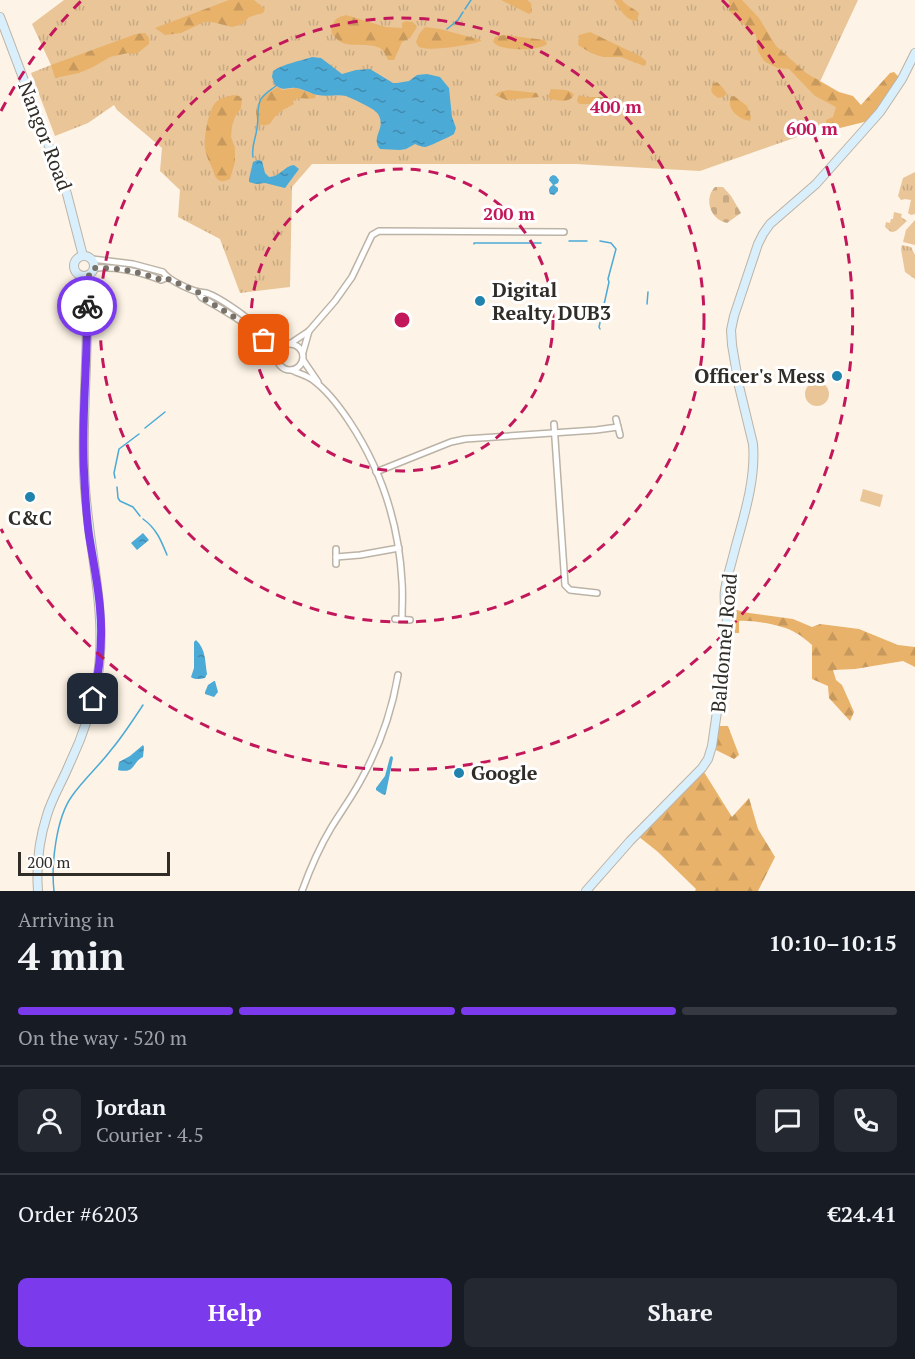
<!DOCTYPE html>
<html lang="en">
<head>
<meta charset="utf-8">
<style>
  :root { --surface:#171b24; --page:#242831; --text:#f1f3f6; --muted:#9ea1a6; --line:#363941; --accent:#7c3aed }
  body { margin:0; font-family:"PT Serif",serif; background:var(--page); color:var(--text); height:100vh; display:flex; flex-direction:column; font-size:22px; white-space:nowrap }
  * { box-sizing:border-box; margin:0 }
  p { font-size:20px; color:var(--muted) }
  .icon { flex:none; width:33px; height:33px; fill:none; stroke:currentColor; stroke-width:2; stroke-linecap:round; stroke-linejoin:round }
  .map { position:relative; height:891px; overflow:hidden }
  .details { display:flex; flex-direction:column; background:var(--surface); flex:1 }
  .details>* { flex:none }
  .scale { position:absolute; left:18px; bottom:15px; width:152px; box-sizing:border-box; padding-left:6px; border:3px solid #302c27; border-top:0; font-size:16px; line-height:21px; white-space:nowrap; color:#302c27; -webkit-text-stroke:4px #fff; paint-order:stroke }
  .pin { position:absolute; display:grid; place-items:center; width:51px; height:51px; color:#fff; margin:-26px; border-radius:12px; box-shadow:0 3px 9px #0006 }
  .courier { position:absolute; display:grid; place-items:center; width:60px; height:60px; margin:-30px; border:4px solid #7c3aed; border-radius:50%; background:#fff; color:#222; box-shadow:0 2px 8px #0007 }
  .head em { font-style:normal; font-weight:700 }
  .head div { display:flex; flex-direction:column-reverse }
  .head { display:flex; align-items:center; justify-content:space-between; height:102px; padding:0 18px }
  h1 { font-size:39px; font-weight:700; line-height:45px }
  .bar { display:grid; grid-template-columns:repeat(4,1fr); gap:9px 6px; align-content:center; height:72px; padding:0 18px }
  .bar i { height:8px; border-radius:4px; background:var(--line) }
  .bar .on { background:var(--accent) }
  .bar p { grid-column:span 4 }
  .line { display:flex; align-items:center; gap:15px; padding:0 18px; border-top:2px solid var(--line) }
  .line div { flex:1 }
  .round { display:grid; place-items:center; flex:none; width:63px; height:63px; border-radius:9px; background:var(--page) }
  .cta { display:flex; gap:12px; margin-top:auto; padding:12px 18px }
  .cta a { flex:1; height:69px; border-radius:9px; background:var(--accent); color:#fff; font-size:24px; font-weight:700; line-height:69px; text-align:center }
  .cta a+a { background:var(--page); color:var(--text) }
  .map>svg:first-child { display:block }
</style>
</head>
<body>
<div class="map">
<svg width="915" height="891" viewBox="0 0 915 891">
  <defs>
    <pattern id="grass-tufts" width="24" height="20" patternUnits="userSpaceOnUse" patternTransform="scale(1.5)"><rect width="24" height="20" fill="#e9c598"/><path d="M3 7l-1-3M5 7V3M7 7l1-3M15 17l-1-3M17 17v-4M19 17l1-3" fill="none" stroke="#c8a983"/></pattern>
    <pattern id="forest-firs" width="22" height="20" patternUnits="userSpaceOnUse" patternTransform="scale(1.5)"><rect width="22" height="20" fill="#e9b26a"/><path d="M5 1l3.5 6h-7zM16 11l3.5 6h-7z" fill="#c8995c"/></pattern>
    <pattern id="cemetery-stones" width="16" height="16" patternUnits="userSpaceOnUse" patternTransform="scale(1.5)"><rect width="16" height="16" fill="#e9c598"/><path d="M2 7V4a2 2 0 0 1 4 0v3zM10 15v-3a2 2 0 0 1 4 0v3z" fill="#c8a983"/></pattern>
    <pattern id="water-ripples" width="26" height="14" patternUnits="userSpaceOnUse" patternTransform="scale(1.5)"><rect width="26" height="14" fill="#4caad7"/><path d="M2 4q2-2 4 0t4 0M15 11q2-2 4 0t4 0" fill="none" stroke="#408bae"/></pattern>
  </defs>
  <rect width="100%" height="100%" fill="#fdf3e6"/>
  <!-- grass -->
  <g fill="url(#grass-tufts)">
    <path d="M64,0H858L817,88L854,117L700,171L576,164H312L292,187L290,287L240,293L220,239L178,217L180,190L160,171L162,148L117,110L114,105L88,123L55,136L31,73L51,65L32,24Z"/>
    <path d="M915,172V214L911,215L908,213L911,200L905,199L901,200L898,196L903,178Z"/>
    <path d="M894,212L902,214L901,217L907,221L896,231L891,232L885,227L886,222L890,223L891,219H893Z"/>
    <path d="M915,220V245L903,242L906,230Z"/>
    <path d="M902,245L911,247L915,255V279L905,272L901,249Z"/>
    <circle cx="817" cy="394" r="12"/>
  </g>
  <!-- forest -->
  <g fill="url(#forest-firs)">
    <path d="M229,0H254L265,9L263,13L249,17L243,24L232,27L212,22H204L181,33L165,35L155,28Z"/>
    <path d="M501,0H527L531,3L532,12L529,14Z"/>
    <path d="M614,0H622C626,6 634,8 639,13L637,21C626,21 620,9 614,0Z"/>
    <path d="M727,0H742L759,18L776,46L806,73L839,92L853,96L861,105L890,73L894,72L899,77L879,109L868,121L828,131L826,120L833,117L836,107L815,96L789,69L777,68L764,61L758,51L756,35L729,11V1Z"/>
    <path d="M346,15L386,27L402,28V23L406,21L413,22L417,27L410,38L402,42L394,60H388C386,55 384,51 380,48C365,41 345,51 334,36C330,31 331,27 334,22C337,17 340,17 346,15Z"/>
    <path d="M425,27L440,29L481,40V41C471,45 432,51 423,48C418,47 418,46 416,42L419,34Z"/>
    <path d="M590,32L640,56L646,61V64L644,66L621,57H603L591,53L578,45L579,35Z"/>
    <path d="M145,33L149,38V44L139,52L134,54L128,53L110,57L93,67L79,73L55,78L51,65L136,34Z"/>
    <path d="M504,35L545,40L547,44C539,51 513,50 502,47C497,46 497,45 493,42L495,37Z"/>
    <path d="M717,82L723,88L727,94L723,97L718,98L713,94L711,90L713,84Z"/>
    <path d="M278,87L282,90L296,88L316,95L315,98C307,100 300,96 293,101L294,104C289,107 283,109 279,113C270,119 273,129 258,124C252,104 260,97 278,87Z"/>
    <path d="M551,89C559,90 569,88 574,95C569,104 558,100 550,99L548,97Z"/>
    <path d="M508,90L537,93L539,97L506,100L495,95L499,92Z"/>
    <path d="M233,95L239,96L242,99L241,108L235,117L232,126L231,137L235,148V162L230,179C227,180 223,182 221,181C216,180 214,174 213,170C210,163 206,156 205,148C204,137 208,110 216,102C220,98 226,97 233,95Z"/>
    <path d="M579,95L586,97H607L618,104L626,106L628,109L618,111L598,104H581L578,103L577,100Z"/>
    <path d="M734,96L747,106L751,117L750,121C739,119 726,110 731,97Z"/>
    <path d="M728,608L749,613L793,619L812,627L820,624L859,629L898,645L915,647V667L903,661L855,669L833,670L836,680L842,685L854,712L850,721L829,698L828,686L812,679V645C807,641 802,636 796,633C784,625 753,620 739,621V633H731V620Z"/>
    <path d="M719,726H728L739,755L734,759L716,750Z"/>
    <path d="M704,772L732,817L749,798L758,829L775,857L758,891H695L696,889L658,852L638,836L699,773Z"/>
  </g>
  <!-- cemetery -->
  <path fill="url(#cemetery-stones)" d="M715,187H723L731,196L741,213L727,223C726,223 719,220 718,219C708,211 706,196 715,187Z"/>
  <!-- pitch -->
  <path fill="#e9c598" d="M863,489L883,495L880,507L860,501Z"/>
  <!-- water -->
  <g fill="url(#water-ripples)">
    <path d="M312,57L321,58L342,74L356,70L370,69L393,83H397L409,81L417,75L427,74L440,77L449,88L452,117L456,128L454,134C451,136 428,147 425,147C422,147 418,145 415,144L406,149L400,150L380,149C370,136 387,129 378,114C374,108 353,99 346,96C337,94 327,97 318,95C311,94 304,89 296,88C286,87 285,92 275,85L272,77L273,71C283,64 300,61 312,57Z"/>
    <path d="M258,160L262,161L265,173L269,177C280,177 284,166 294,165L299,169L285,188L265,183L256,184L249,182V179L253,162Z"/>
    <path d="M553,175L556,176L559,180L558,183L554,185L558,188V191L554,195L550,194C548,190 549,187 553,185L549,180L550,177Z"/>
    <path d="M143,533L149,540L137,550L131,543Z"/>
    <path d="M196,640C206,649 205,662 207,674L205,678C201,679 194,680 191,677L194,668V642Z"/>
    <path d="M214,681H215L218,692L214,697L205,694V692L208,685Z"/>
    <path d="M143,745L144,747L143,757C131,763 136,774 118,770L119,762L130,756Z"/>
    <path d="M392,756L393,758L386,793L385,795L382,794L376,790V788L385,776L390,757Z"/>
  </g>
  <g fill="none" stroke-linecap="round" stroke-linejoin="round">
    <!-- stream -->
    <g stroke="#4caad7" stroke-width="1.5">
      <path d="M465,9L471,0"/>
      <path d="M447,29L458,20L463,12"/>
      <path d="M253,157C251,146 256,138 257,128C259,118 256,108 261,99C265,93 271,90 276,86"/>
      <path d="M569,241H587"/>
      <path d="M600,241L611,243L616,249L608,279L609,282L599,327L600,329"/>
      <path d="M474,244V243H541"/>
      <path d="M647,304L648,292"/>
      <path d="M145,428L165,412"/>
      <path d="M115,478L114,473L119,449L139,434"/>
      <path d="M117,487L118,498L120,501L133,507L140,516"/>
      <path d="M143,519C156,528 161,540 167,555"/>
      <path d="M54,891C51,865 56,818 72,796C83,780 99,766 111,750C123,736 133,720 143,705"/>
    </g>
    <defs>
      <g id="street">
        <path d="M92,259L133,264L163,272C168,280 190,290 199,292C203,293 205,292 209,294C218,297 240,312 248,319C260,328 272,343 288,343"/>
        <path d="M94,268C119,267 138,271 161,280L166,278"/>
        <path d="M198,292L201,297C229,314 261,329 277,358"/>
        <path d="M291,343L309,331L335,301L352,277L372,235L379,231L564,232"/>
        <circle cx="290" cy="357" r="13"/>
        <path d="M303,352L309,331"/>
        <path d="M303,360L318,382"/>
        <path d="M292,370C299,374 306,375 313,380C328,391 339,406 349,421C381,469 399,525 402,582C403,595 402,607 402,619"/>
        <path d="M616,419L620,435"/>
        <path d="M554,424L565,585L570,590L597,593"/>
        <path d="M376,472L451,442L465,439L596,430L618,427"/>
        <path d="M336,557L360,555L399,548"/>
        <path d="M336,564V549"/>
        <path d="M395,619L410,620"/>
        <path d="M302,891C310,869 319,848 331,828C342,810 354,794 363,776C380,745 392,710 398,675"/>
      </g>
      <g id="secondary">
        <path d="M0,17L67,194L83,256"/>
        <circle cx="84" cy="266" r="10"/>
        <path d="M38,891C36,865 39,840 47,815C52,798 62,782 69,765C83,736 93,706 98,675C108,605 85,537 84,467C82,404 90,340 86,277"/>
        <path d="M586,891L630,841L702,768L708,759L712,746L728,636C728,620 723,605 725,590C727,576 732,562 735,549C744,516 756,479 753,444L739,386L732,345L731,330L734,316L758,244L763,234L770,224L816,184L880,112L902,79L915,53"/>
      </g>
    </defs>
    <!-- street casing -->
    <use href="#street" stroke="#bcb3a7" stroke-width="8"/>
    <!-- secondary casing -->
    <use href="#secondary" stroke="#bcb3a7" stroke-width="10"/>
    <!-- street -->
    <use href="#street" stroke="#fff" stroke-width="5"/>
    <!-- secondary -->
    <use href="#secondary" stroke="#d9effb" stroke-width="8"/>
  </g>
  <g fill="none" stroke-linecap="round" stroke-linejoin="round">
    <!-- done -->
    <path stroke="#78726a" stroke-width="6" stroke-dasharray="0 10.8" d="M87,306L86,277L92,274L94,268C121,268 136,271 161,280L166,278L198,292L201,297L241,321L264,340"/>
    <!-- route -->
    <path stroke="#7c3aed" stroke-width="8" d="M87,306C88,361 81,416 84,471C85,493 86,514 89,535C93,560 98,584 100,608C103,639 100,669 93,699"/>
  </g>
  <!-- distance rings -->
  <g fill="none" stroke="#c2185b" stroke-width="3" stroke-dasharray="10 8">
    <circle cx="402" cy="320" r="151"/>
    <circle cx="402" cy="320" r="302"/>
    <path d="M1 111A452 452 0 0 1 82 0M722 0A452 452 0 1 1 1 529"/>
  </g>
  <!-- markers -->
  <g fill="#1f83ad" stroke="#fff" stroke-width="2">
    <circle cx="480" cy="301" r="6"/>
    <circle cx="837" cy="376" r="6"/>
    <circle cx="30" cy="497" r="6"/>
    <circle cx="459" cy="773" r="6"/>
  </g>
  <g text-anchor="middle" stroke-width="6" stroke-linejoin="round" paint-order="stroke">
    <!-- street labels -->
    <g font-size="20" fill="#302c27" stroke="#fff">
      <text transform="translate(45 136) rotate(69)" y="7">Nangor Road</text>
      <text transform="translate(724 643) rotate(-85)" y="7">Baldonnel Road</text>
    </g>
    <!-- poi labels -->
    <g font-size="20" font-weight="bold" fill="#302c27" stroke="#fff" text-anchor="start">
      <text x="492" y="297">Digital<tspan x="492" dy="23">Realty DUB3</tspan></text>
      <text x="825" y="383" text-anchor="end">Officer's Mess</text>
      <text x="30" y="525" text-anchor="middle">C&amp;C</text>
      <text x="471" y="780">Google</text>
    </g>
  </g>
  <circle cx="402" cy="320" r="9" fill="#c2185b" stroke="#fff" stroke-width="3"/>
  <g font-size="18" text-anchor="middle" font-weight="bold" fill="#c2185b" stroke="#fff" stroke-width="6" stroke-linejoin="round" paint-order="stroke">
    <text x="616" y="113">400 m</text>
    <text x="812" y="135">600 m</text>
    <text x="509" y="220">200 m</text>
  </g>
</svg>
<div class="scale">200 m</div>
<div class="pin" style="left:264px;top:340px;background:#ea580c"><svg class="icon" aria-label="bag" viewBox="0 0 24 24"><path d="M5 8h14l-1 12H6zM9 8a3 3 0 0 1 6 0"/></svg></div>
<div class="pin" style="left:93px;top:699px;background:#1f2937"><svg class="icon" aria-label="home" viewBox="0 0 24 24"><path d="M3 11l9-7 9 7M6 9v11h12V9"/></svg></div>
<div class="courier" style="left:87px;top:306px"><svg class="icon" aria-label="bike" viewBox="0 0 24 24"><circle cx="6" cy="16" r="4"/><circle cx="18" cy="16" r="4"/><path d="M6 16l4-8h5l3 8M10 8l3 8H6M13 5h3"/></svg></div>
</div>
<section class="details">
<div class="head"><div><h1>4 min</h1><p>Arriving in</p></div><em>10:10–10:15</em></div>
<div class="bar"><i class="on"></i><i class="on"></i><i class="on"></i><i></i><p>On the way · 520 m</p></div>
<div class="line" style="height:108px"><a class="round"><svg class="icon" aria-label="person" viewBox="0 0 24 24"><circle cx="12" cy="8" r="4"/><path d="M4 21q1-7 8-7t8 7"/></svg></a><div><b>Jordan</b><p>Courier · 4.5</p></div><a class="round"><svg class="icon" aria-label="chat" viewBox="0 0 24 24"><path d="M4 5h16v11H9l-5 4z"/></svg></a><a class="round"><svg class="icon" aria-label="phone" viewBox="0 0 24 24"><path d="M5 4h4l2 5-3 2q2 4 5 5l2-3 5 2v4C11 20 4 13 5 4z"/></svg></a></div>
<div class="line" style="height:78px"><div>Order #6203</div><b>€24.41</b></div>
<div class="cta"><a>Help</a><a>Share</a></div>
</section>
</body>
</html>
